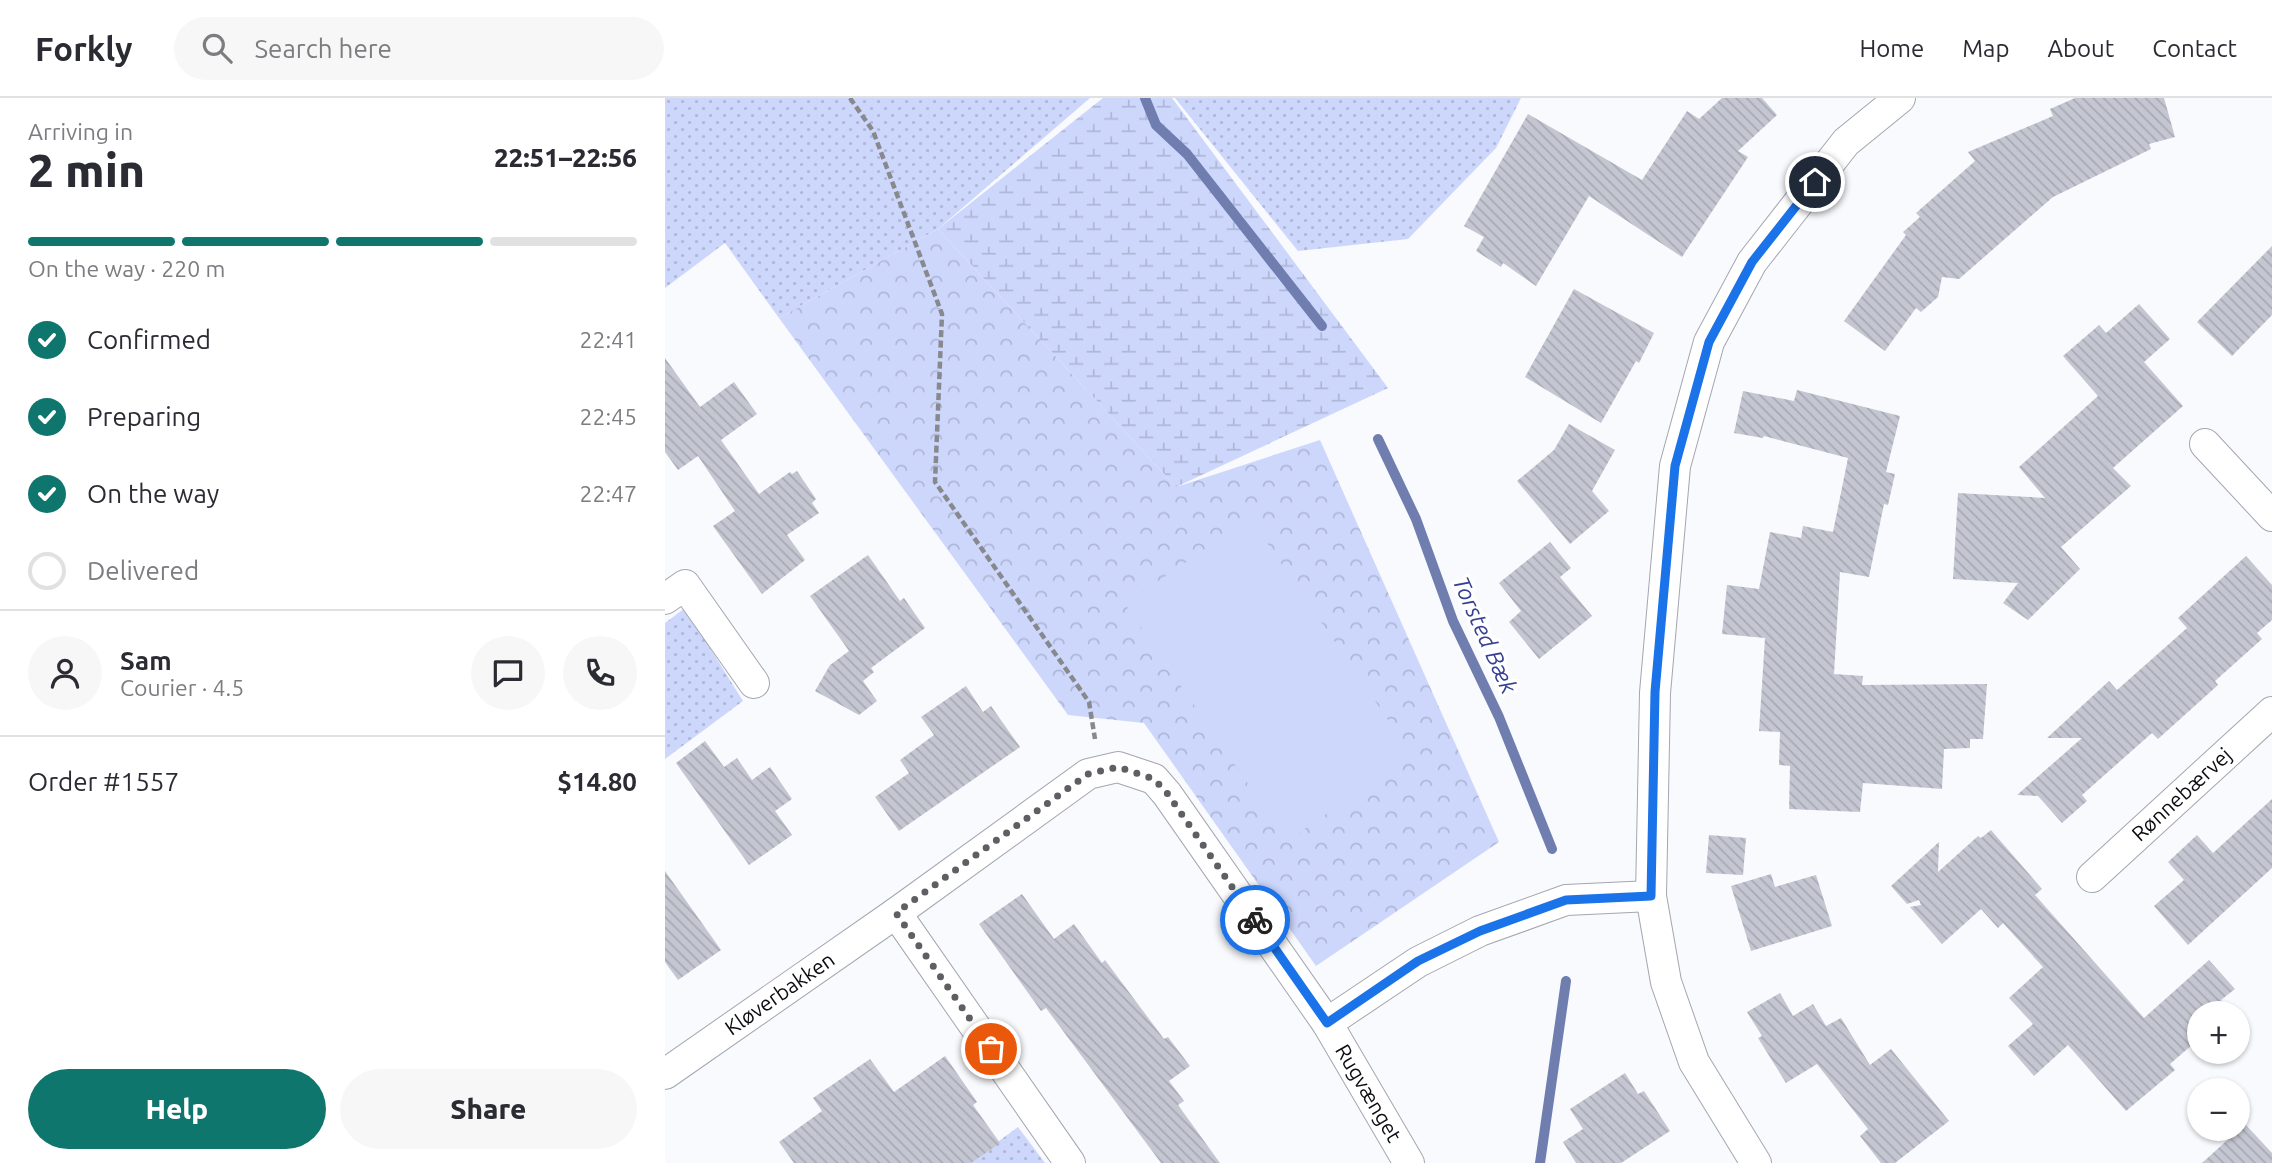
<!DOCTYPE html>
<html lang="en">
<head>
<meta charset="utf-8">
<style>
  :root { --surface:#fff; --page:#f7f7f7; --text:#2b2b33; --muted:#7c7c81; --line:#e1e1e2; --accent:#0f766e }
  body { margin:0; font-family:Ubuntu,sans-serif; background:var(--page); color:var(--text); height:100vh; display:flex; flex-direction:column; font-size:26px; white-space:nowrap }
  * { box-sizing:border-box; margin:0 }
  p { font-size:23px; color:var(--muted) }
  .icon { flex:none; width:38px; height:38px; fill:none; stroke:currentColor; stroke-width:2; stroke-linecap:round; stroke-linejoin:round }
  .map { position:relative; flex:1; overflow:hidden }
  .details { display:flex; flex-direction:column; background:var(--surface); width:665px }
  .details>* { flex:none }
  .tools { position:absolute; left:1522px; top:903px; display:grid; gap:14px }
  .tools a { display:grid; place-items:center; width:63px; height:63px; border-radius:50%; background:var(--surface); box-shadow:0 2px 5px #0004; font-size:35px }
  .pin { position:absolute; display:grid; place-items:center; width:60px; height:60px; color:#fff; margin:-30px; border:4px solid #fff; border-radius:50%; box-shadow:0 2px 7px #0007 }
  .courier { position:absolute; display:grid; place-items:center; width:70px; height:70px; margin:-35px; border:5px solid #1a73e8; border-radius:50%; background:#fff; color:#222; box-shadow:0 2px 9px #0007 }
  .overview em { font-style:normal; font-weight:800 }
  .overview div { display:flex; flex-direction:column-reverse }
  .overview { display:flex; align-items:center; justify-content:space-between; height:119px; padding:0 28px }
  h1 { font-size:46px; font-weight:800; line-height:52px }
  .bar { display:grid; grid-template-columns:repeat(4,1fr); gap:10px 7px; align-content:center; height:84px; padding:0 28px }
  .bar i { height:9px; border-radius:5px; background:var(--line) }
  .bar .selected { background:var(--accent) }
  .bar p { grid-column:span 4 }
  .line { display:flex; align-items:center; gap:18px; padding:0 28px; border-top:2px solid var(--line) }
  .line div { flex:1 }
  .round { display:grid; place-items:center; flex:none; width:74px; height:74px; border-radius:37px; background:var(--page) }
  ol { padding:0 28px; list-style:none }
  li { display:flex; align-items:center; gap:21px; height:77px }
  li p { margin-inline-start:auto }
  li .icon { padding:7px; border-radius:50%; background:var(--accent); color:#fff; stroke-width:4 }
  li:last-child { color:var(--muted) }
  li i { width:38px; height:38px; border:4px solid var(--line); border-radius:50% }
  .action { display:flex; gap:14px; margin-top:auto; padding:14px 28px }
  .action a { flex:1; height:80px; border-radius:42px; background:var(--accent); color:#fff; font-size:28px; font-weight:800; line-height:80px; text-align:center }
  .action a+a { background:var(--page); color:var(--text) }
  header { display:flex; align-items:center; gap:42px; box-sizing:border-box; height:98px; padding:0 35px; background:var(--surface); border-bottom:2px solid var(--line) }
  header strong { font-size:33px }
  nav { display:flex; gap:38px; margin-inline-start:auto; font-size:24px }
  .search { width:490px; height:63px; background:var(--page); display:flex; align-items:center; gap:18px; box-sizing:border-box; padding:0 24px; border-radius:38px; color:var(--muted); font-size:26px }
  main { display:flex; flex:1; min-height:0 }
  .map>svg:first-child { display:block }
</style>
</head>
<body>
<header>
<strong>Forkly</strong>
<div class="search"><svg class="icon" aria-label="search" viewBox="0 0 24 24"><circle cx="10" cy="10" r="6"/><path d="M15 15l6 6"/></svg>Search here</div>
<nav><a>Home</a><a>Map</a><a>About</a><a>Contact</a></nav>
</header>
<main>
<section class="details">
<div class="overview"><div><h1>2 min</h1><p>Arriving in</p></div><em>22:51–22:56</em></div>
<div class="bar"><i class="selected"></i><i class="selected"></i><i class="selected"></i><i></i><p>On the way · 220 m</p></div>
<ol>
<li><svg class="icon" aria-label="check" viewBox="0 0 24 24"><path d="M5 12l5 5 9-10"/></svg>Confirmed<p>22:41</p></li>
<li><svg class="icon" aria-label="check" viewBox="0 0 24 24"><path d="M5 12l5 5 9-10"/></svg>Preparing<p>22:45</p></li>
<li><svg class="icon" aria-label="check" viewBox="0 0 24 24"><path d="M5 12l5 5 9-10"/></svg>On the way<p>22:47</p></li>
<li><i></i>Delivered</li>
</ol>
<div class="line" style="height:126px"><a class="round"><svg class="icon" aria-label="person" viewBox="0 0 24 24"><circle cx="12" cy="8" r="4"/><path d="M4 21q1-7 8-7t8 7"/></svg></a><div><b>Sam</b><p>Courier · 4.5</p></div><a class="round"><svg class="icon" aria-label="chat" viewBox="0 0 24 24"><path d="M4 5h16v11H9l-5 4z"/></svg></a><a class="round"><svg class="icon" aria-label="phone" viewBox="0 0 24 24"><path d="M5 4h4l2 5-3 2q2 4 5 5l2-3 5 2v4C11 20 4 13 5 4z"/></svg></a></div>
<div class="line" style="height:91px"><div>Order #1557</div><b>$14.80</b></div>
<div class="action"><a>Help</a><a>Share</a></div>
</section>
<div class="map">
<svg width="1607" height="1065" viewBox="0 0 1607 1065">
  <defs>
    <pattern id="grass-dots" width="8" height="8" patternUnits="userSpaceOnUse" patternTransform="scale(1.75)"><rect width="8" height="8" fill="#cdd7fc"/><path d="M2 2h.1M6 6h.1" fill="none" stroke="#afb7d7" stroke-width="1.8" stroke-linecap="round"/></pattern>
    <pattern id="wetland-marsh" width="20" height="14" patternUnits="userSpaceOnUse" patternTransform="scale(1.75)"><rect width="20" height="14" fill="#cdd7fc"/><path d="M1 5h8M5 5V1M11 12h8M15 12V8" fill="none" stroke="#afb7d7"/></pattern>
    <pattern id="park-crowns" width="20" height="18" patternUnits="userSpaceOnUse" patternTransform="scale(1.75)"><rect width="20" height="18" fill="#cdd7fc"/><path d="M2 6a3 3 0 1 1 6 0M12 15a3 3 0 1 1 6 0" fill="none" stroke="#afb7d7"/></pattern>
    <pattern id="building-back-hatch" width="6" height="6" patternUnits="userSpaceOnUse" patternTransform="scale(1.75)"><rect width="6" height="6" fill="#c4c7d2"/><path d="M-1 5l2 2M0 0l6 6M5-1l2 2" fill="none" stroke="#a7aab3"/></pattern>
  </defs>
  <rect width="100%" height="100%" fill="#f8fafe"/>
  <!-- grass -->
  <g fill="url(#grass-dots)">
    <path d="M0,0H425L273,131L114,220L60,145L0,190Z"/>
    <path d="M510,0H856L831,50L743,141L633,153Z"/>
    <path d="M20,510L78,603L0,661V525Z"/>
    <path d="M353,1029L380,1065H304Z"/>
  </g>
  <!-- wetland -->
  <path fill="url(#wetland-marsh)" d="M438,0H507L723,290L511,389L273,131Z"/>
  <!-- park -->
  <path fill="url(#park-crowns)" d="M273,131L511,389L655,342L834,744L651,868L479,625L403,617L114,220Z"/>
  <!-- garden -->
  <path fill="#cdd7fc" d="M585,420L747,657L622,743L460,506Z"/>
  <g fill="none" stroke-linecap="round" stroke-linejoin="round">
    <!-- stream -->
    <g stroke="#707daf" stroke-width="10">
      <path d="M480,0L491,27L522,56L657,228"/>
      <path d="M713,341L751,421L788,523L834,619L887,751"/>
      <path d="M875,1065L901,883"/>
    </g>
  </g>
  <!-- building -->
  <g fill="url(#building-back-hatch)">
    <path d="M1057,0H1097L1112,17L1073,53L1083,59L1017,159L924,98L871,188L838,165L836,169L811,153L819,139L799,128L863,16L977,82L1022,13L1034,21Z"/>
    <path d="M1410,0H1499L1510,39L1484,46L1486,51L1388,99L1294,181L1277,179L1273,199L1256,214L1251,210L1220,253L1179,223L1241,137L1238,134L1255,119L1251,115L1310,63L1303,54L1388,18L1385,11Z"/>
    <path d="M1607,148V217L1567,258L1532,224Z"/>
    <path d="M909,191L989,235L974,265L971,263L936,325L860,279Z"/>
    <path d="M1474,206L1505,241L1479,264L1518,308L1448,370L1466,388L1396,449L1415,471L1363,522L1338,505L1353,485L1288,481L1293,395L1380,400L1354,369L1433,298L1398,258L1434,227L1441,235Z"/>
    <path d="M0,260L35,309L69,284L92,316L56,342L94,396L125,374L127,376L132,373L151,401L147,405L154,415L122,437L140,462L97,496L48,428L70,413L33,358L13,372L0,354Z"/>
    <path d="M1132,292L1235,318L1221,374L1230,376L1223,407L1219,406L1204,479L1175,474L1169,576L1198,578L1197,587L1322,586L1318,641H1305V650L1279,651L1277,691L1198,685L1195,714L1124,711L1125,668L1114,667L1115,634L1094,633L1100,540L1057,536L1062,487L1094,491L1105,434L1136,440L1138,428L1168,434L1183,360L1099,338L1098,340L1069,335L1078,293L1129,303Z"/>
    <path d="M904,326L950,352L927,393L944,413L905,446L852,383L889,352Z"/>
    <path d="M885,444L906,470L895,479L927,518L874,561L844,524L856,513L834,485Z"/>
    <path d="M203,457L235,503L239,500L260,530L206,570L209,574L198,583L212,603L194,617L150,593L165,567L184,553L145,498Z"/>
    <path d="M1581,458L1607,487V522L1592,535L1597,541L1550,583L1553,587L1493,641L1487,635L1417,697L1422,703L1397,725L1373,698L1352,697L1417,640H1382L1444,583L1452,592L1522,530L1513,520Z"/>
    <path d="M301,588L318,614L326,608L355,649L234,733L210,699L244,675L235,662L269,637L256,619Z"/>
    <path d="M40,643L59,669L72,660L87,682L105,669L127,701L110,713L127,737L84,767L11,665Z"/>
    <path d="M1607,701V770L1523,847L1489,808L1519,782L1503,764L1532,737L1548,755Z"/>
    <path d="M1326,732L1377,791L1370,797L1479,920L1544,862L1570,891L1556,902L1567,915H1535V940L1505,966L1510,972L1461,1013L1403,947L1369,978L1343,948L1368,926L1344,900L1378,869L1338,825L1333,830L1316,811L1277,846L1245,809L1256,807L1254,802L1242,806L1226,788L1274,744L1273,774L1313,738L1316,740Z"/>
    <path d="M1044,737L1081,740L1078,777L1041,775Z"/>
    <path d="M0,773L56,852L13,882L0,864Z"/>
    <path d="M1106,776L1110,789L1151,777L1167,828L1086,853L1066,788Z"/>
    <path d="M357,796L389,841L409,826L437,865L440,862L499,941L503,939L525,968L504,983L519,1003L513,1007L555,1065H496L381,910L376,913L314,826Z"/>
    <path d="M1115,895L1128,918L1148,906L1161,928L1176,920L1205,967L1226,951L1284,1023L1230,1065H1216L1195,1038L1203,1031L1152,966L1121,985L1093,940L1097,938L1082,914Z"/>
    <path d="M280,958L312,1004L308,1007L335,1045L306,1065H129L114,1044L157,1013L148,1000L205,961L229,994Z"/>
    <path d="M960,975L973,996L979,993L1005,1033L956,1065H911L898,1044L918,1031L905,1011Z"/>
    <path d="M1580,1026L1607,1055V1065H1537Z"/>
  </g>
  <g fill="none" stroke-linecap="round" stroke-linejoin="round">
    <defs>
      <g id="street">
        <path d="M1540,346L1607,418"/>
        <path d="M0,501L20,487L89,585"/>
        <path id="s1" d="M1427,779L1607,614"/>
        <path d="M231,815L405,1065"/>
        <path d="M662,925L753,864L815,833L901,802L986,798"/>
        <path id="s2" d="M0,976L231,815L423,676L453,669L489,681L502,696L662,925L744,1065"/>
        <path d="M1091,1065L1029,964L1001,884L986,798L990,595L1010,368L1044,244L1087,164L1181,44L1235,0"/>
      </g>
    </defs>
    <!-- street casing -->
    <use href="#street" stroke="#a4a6b1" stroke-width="32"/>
    <!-- path -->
    <path stroke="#87898d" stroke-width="4.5" stroke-dasharray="7 3.5" stroke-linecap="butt" d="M185,0L208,33L277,216L270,384L424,604L430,641"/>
    <!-- street -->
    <use href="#street" stroke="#fff" stroke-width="30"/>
  </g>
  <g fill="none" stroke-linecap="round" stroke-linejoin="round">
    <!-- done -->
    <path stroke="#5e5f63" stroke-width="7" stroke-dasharray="0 12.6" d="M326,951L231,815L423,676L453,669L489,681L502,695L590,822"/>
    <!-- route -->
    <path stroke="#1a73e8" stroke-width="9" d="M590,822L662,925L753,863L815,833L901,802L986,798L990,594L1010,368L1044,244L1087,164L1150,84"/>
  </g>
  <g text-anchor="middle" stroke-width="7" stroke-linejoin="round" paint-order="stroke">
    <!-- street labels -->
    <g font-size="21" fill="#0b0c10" stroke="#fff">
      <text dy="7" stroke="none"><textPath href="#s1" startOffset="122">Rønnebærvej</textPath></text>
      <text dy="7" stroke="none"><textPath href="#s2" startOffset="140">Kløverbakken</textPath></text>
      <text dy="7" stroke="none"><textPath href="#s2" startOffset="968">Rugvænget</textPath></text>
    </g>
    <!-- water labels -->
    <g font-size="23" font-style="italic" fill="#374193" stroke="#fff">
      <text transform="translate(820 537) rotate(66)" y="8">Torsted Bæk</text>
    </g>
  </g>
</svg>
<div class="tools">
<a>+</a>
<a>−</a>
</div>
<div class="pin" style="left:326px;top:951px;background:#ea580c"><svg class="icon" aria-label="bag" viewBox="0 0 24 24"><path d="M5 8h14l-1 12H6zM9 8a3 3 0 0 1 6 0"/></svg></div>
<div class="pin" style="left:1150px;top:84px;background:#1f2937"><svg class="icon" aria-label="home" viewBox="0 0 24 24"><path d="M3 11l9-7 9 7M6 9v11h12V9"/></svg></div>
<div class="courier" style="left:590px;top:822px"><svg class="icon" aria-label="bike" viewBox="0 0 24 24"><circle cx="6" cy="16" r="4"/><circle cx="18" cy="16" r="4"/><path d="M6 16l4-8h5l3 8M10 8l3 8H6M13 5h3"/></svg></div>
</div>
</main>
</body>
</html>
